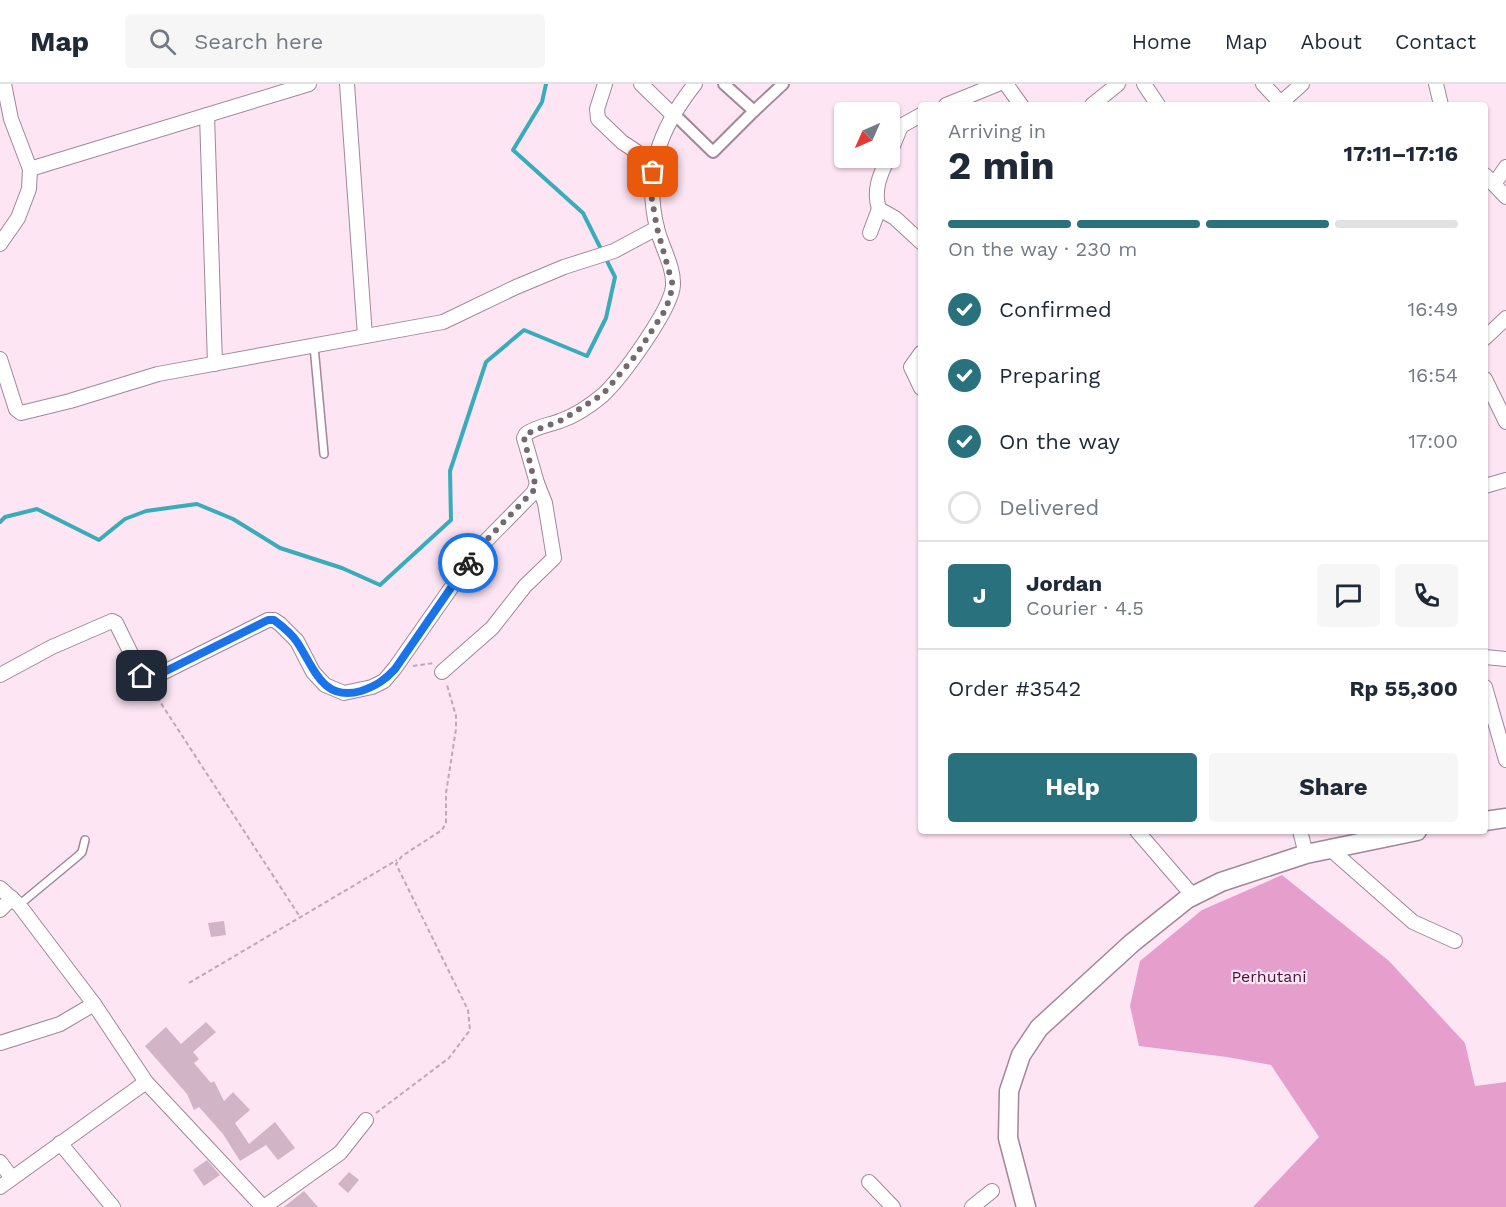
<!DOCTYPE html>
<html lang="en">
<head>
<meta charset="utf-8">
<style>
  :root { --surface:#fff; --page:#f6f6f7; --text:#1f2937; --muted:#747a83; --line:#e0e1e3; --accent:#29717c }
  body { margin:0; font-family:"Work Sans",sans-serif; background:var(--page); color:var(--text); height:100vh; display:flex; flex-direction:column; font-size:22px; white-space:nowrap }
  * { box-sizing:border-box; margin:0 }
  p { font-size:20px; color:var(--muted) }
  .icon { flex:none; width:33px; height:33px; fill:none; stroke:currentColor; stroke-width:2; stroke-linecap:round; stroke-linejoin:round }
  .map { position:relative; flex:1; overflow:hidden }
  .panel { position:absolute; left:918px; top:18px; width:570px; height:732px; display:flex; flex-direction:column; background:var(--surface); border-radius:6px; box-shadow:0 2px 4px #0004 }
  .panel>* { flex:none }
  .needle { width:39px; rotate:225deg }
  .fabs { position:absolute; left:834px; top:18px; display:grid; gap:12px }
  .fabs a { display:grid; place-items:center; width:66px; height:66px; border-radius:6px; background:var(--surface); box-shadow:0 2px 4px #0004; font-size:30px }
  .pin { position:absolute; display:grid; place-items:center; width:51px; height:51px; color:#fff; margin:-26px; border-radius:12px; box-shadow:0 3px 9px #0006 }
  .courier { position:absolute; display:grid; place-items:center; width:60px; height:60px; margin:-30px; border:4px solid #1a73e8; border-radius:50%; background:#fff; color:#222; box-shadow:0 2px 8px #0007 }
  .summary em { font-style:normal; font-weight:700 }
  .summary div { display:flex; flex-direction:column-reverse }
  .summary { display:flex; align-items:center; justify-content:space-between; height:102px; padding:0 30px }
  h1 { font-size:39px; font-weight:700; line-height:45px }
  .bar { display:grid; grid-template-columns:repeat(4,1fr); gap:9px 6px; align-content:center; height:72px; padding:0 30px }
  .bar i { height:8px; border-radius:4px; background:var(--line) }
  .bar .current { background:var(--accent) }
  .bar p { grid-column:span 4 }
  .line { display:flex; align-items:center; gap:15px; padding:0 30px; border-top:2px solid var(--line) }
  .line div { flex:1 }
  .round { display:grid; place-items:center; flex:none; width:63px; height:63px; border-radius:6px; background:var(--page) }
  ol { padding:0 30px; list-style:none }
  li { display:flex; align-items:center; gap:18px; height:66px }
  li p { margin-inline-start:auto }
  li .icon { padding:6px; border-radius:50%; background:var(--accent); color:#fff; stroke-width:4 }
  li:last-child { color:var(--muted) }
  li i { width:33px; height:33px; border:3px solid var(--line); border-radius:50% }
  .cta { display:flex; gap:12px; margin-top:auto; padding:12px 30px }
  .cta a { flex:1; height:69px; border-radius:6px; background:var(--accent); color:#fff; font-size:24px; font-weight:700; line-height:69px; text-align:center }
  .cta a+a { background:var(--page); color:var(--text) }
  header { display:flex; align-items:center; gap:36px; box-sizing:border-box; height:84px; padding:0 30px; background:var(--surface); border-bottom:2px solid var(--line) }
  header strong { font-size:28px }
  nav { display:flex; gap:33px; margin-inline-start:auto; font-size:21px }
  .search { width:420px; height:54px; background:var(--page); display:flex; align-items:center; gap:15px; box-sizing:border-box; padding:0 21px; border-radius:6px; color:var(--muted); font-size:22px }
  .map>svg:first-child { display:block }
</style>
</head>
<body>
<header>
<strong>Map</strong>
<div class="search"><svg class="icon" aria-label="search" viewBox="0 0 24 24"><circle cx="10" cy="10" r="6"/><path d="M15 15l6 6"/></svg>Search here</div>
<nav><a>Home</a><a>Map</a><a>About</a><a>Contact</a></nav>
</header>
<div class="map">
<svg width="1506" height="1123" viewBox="0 0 1506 1123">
  <rect width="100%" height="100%" fill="#fde5f4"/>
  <!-- forest -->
  <path fill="#e69fcd" d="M1282,791L1389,877L1465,959L1475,1002L1506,998V1123H1253L1319,1053L1271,981L1227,973L1139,962L1130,922L1140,877L1202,826Z"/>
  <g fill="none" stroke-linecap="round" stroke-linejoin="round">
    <!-- stream -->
    <path stroke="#39acbc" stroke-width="4" d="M0,438L5,433L37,425L99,456L125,435L146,427L197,420L233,435L280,464L342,484L380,501L451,436L450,387L486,278L524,246L587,272L606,234L615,193L583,129L513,66L542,18L546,0"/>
  </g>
  <!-- building -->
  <g fill="#d1b5c6">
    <path d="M224,837L226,851L211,853L208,839Z"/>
    <path d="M206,938L216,948L193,968L199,975L194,979L211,999L214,997L224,1017L233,1008L250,1026L235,1039L249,1060L275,1038L295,1064L278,1076L266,1061L240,1077L223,1050L199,1023L194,1026L187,1010L145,962L166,943L181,960Z"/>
    <path d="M207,1076L220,1091L204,1102L193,1086Z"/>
    <path d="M349,1088L359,1096L348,1109L338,1100Z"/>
    <path d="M304,1107L318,1123H284Z"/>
  </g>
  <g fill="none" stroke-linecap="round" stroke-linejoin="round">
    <defs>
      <g id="service">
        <path d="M314,262L324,370"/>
        <path d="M19,821L78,772L82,768L85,756"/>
      </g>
      <g id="pedestrian">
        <path d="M724,0L754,27L783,0"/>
        <path d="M673,29L713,68L754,27"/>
      </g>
      <g id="minor">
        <path d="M347,0L365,252"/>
        <path d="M605,0L597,25L598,35L622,58L655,80"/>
        <path d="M641,0L672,30"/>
        <path d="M1006,0L1021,21"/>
        <path d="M1144,0L1158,21"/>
        <path d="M1263,0L1280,18L1283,17L1302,0"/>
        <path d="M1436,0L1441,21"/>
        <path d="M946,21L998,0"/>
        <path d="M1092,21L1118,0"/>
        <path d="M207,31L215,280"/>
        <path d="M890,69L901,42L921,31"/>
        <path d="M888,74C880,91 873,106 879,125L895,134L921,158"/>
        <path d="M30,85L309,0"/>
        <path d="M1485,91L1506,113"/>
        <path d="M1494,100L1506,83"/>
        <path d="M870,149L879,125"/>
        <path d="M0,160L18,134L29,105L30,85L11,35L4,0"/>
        <path d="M1485,254L1506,234"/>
        <path d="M921,269L911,283L921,304"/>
        <path d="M0,275L16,325L21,329L70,317L158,290L443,238L516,203L564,183L614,167L657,144"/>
        <path d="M1485,295L1506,338"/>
        <path d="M1485,402L1506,396"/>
        <path d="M1485,573L1506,575"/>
        <path d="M442,588L492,544L525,502L554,474L545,419L537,399"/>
        <path d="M0,591L52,563L112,537L116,539L142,592L150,595L268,536H274L280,540L297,557L313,588L325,601L344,609L372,603L384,597L395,584L479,464L534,408L537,399L524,354L526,350C535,343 549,341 560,337C575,332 591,321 603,311C621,294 672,225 673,201C674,182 661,162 657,144C643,87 660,44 695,0"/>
        <path d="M1485,603L1506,676"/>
        <path d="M1137,747L1193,812"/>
        <path d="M1300,747L1306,770"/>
        <path d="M1329,764L1413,838L1455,857"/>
        <path d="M0,804L19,821L94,920L146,998L263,1123"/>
        <path d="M0,826L12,814"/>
        <path d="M0,959L60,940L94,920"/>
        <path d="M60,1059L113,1123"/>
        <path d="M0,1078L12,1094"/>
        <path d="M869,1098L893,1123"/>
        <path d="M0,1103L146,998"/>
        <path d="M264,1123L340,1069L366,1036"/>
        <path d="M972,1123L992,1107"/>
      </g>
      <g id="tertiary">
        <path d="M1485,737L1506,734"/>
        <path d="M1026,1123L1008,1054L1009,1007L1021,971L1039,944L1132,859L1187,815L1221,798L1306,770L1417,747"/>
      </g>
    </defs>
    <!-- service casing -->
    <use href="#service" stroke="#a18797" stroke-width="10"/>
    <!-- pedestrian casing -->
    <use href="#pedestrian" stroke="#a18797" stroke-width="14"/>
    <!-- minor casing -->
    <use href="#minor" stroke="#a18797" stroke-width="16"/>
    <!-- tertiary casing -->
    <use href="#tertiary" stroke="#a18797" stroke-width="21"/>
    <!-- path -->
    <g stroke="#bda9b6" stroke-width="2" stroke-dasharray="4.5 3" stroke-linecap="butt">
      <path d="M413,582L434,579"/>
      <path d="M153,607L300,833"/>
      <path d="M189,899L397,776"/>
      <path d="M376,1029L449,974L470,946L468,926L396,780L402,772L442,746L446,739V709L456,645V632L447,601"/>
    </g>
    <!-- service -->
    <use href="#service" stroke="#fff" stroke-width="7"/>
    <!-- pedestrian -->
    <use href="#pedestrian" stroke="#fff" stroke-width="10"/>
    <!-- minor -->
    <use href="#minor" stroke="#fff" stroke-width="14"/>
    <!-- tertiary -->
    <use href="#tertiary" stroke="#fff" stroke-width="18"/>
  </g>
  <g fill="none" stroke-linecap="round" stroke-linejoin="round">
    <!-- done -->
    <path stroke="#766871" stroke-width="6" stroke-dasharray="0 10.8" d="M468,479L479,464L536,404L524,354L526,350L562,336L603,310L636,271L666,225L673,202L657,144L651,110L653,88"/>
    <!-- route -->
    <path stroke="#1a73e8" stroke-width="8" d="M142,592L150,595L268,536H274C282,542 292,550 297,558C314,583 322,618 361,607C376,602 385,596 395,585L468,479"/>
  </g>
  <g text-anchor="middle" stroke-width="4.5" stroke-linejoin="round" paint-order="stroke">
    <!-- park labels -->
    <g font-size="16" fill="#4c0e3c" stroke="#fde5f4">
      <text x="1269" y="898">Perhutani</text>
    </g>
  </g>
</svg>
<div class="fabs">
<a><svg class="needle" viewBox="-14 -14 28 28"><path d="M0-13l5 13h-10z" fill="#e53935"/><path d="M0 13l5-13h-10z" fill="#747a83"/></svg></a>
</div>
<div class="pin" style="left:653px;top:88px;background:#ea580c"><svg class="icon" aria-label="bag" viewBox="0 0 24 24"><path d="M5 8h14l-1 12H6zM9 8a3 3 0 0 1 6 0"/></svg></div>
<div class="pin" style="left:142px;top:592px;background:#1f2937"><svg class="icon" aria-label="home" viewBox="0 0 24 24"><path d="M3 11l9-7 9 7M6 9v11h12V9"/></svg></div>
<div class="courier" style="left:468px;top:479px"><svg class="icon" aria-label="bike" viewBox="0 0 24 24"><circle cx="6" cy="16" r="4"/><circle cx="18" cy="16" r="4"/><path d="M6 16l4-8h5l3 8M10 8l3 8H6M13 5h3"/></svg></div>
<section class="panel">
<div class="summary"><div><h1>2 min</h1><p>Arriving in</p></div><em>17:11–17:16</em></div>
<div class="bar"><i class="current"></i><i class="current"></i><i class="current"></i><i></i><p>On the way · 230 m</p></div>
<ol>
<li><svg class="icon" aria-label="check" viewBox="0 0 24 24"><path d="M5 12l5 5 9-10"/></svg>Confirmed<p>16:49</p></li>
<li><svg class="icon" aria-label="check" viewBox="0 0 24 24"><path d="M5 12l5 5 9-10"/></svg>Preparing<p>16:54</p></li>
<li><svg class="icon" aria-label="check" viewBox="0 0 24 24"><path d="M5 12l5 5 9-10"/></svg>On the way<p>17:00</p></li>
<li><i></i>Delivered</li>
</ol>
<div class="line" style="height:108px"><b class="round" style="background:var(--accent);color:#fff">J</b><div><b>Jordan</b><p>Courier · 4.5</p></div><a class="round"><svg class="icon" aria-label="chat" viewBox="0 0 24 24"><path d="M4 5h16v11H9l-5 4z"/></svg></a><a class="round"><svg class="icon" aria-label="phone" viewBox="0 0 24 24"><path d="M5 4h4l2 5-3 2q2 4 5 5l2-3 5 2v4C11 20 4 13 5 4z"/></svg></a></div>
<div class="line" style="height:78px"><div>Order #3542</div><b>Rp 55,300</b></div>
<div class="cta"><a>Help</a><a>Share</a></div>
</section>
</div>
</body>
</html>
